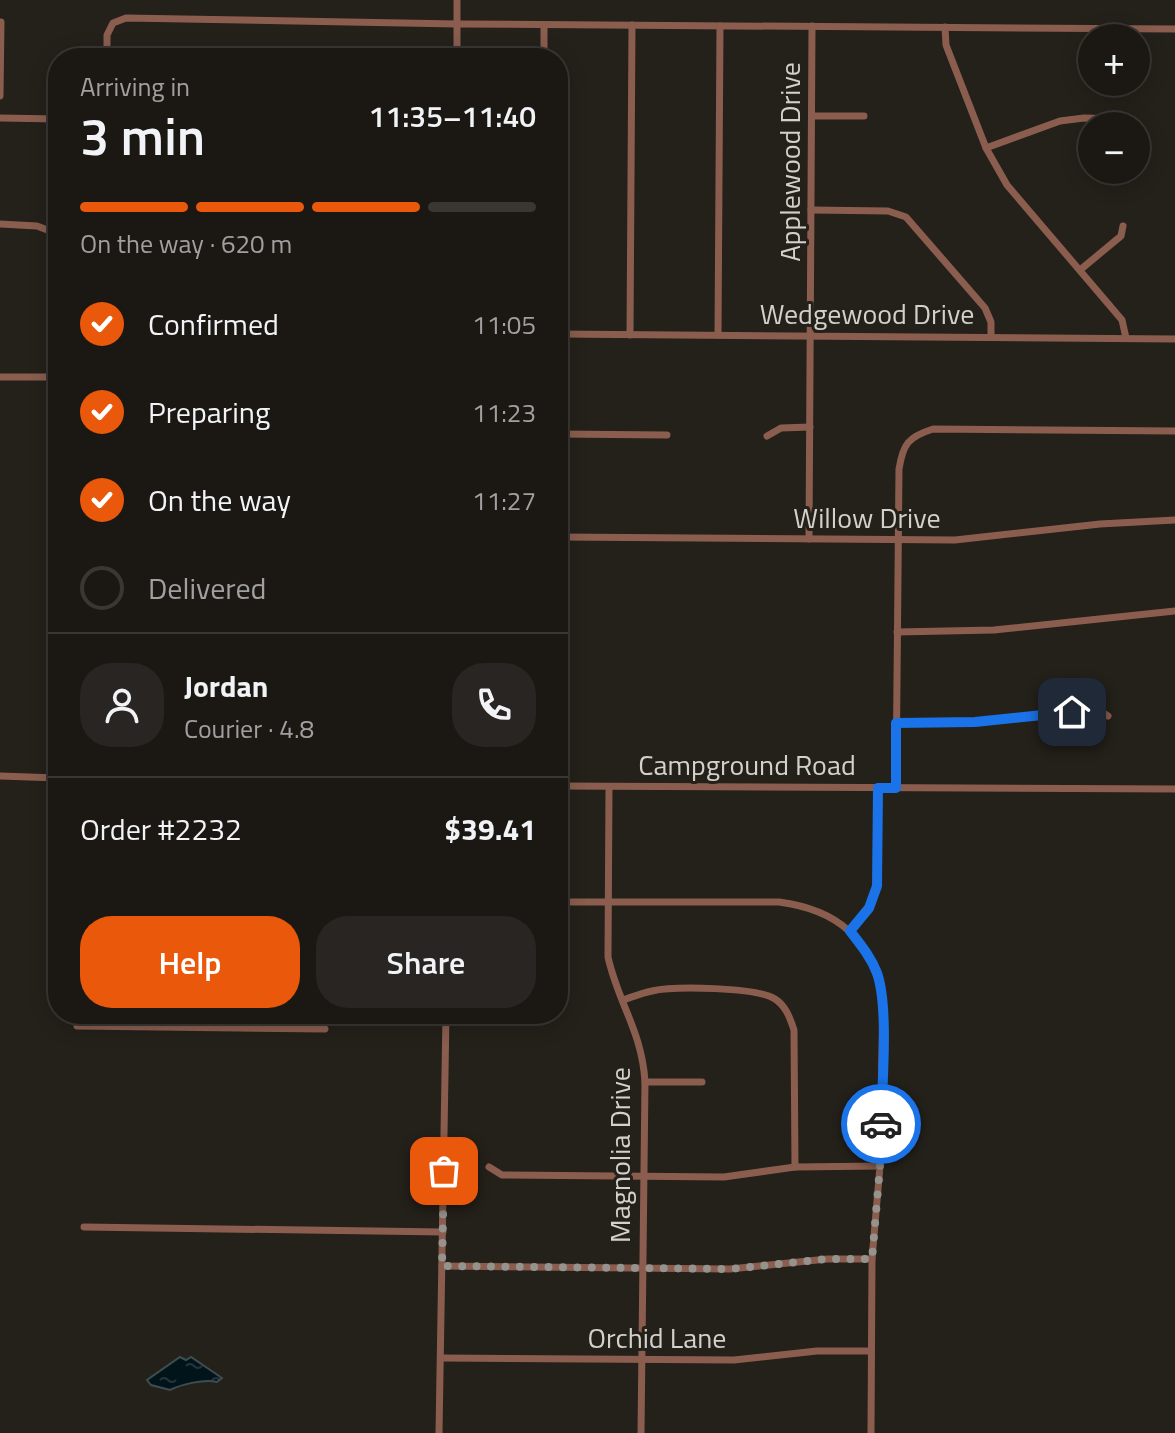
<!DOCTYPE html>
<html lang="en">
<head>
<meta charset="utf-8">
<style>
  :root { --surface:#1b1814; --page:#282522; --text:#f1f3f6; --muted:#a0a0a0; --line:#393734; --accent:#ea580c }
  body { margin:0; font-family:"Titillium Web",sans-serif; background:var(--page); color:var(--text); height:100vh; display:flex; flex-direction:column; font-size:30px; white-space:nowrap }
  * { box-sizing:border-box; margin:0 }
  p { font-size:26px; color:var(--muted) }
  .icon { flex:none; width:44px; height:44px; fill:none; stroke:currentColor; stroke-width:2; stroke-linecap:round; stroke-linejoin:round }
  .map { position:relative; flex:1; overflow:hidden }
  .drawer { position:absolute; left:48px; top:48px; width:520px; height:976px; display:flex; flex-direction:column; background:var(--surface); border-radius:32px; box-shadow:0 4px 20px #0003,0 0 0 2px var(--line) }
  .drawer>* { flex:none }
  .controls { position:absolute; left:1078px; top:24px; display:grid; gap:16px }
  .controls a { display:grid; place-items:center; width:72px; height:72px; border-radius:50%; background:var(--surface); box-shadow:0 4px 20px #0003,0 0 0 2px var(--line); font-size:40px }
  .pin { position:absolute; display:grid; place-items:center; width:68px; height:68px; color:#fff; margin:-34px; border-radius:16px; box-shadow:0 4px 12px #0006 }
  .courier { position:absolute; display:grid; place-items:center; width:80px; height:80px; margin:-40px; border:6px solid #1a73e8; border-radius:50%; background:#fff; color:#222; box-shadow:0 2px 10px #0007 }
  .summary em { font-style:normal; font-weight:600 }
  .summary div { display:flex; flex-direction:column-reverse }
  .summary { display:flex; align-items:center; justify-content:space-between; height:136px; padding:0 32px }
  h1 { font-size:52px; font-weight:600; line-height:60px }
  .bar { display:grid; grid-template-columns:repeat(4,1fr); gap:12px 8px; align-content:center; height:96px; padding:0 32px }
  .bar i { height:10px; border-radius:6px; background:var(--line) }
  .bar .current { background:var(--accent) }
  .bar p { grid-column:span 4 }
  .line { display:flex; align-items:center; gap:20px; padding:0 32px; border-top:2px solid var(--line) }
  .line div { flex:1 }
  .round { display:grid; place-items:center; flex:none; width:84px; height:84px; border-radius:32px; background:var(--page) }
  ol { padding:0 32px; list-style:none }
  li { display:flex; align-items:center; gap:24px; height:88px }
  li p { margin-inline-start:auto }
  li .icon { padding:8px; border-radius:50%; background:var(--accent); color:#fff; stroke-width:4 }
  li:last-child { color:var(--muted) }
  li i { width:44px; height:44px; border:4px solid var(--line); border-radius:50% }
  .button { display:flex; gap:16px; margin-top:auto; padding:16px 32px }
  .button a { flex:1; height:92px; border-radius:32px; background:var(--accent); color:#fff; font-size:32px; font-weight:600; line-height:92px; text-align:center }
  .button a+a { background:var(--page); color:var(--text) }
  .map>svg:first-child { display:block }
</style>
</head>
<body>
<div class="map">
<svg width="1175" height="1433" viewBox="0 0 1175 1433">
  <defs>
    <pattern id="water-ripples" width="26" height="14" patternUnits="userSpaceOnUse" patternTransform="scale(2)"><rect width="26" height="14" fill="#00141a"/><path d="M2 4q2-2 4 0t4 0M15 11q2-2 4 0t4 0" fill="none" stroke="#24353a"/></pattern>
  </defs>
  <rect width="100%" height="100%" fill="#24201a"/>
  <!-- water -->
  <path fill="url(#water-ripples)" stroke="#404d50" stroke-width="2" d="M180,1357L186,1360L191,1357L222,1378L217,1382C204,1379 182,1384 170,1390L151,1385L147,1380Z"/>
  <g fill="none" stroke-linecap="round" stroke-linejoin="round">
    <!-- minor -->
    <g stroke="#8a5d4e" stroke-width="7">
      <path d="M945,27L946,45L986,148L1007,185L1122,320L1126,338"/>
      <path d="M107,58V35L113,23L126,18L457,24L1175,29"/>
      <path d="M457,58V0"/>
      <path d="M544,58V25"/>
      <path d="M0,96L1,22"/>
      <path d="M812,116H864"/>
      <path d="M0,118L58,119"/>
      <path d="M986,148L1060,121L1084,118L1120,119"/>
      <path d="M811,210L888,211L906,217L985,308L991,322V337"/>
      <path d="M0,224L37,226L58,234"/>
      <path d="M1080,270L1121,236L1123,226"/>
      <path d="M558,334L1175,339"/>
      <path d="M630,335L632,25"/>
      <path d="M718,335L720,26"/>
      <path d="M0,377H58"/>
      <path d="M558,434L667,435"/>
      <path d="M767,436L781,428L810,427"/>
      <path d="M558,537L955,540L1100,524L1175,520"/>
      <path d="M53,538L58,279"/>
      <path d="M809,539L812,26"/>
      <path d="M897,632L994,630L1175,611"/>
      <path d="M896,723L975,722L1097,709L1108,716"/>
      <path d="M0,776L58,778"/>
      <path d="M558,786L1175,789"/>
      <path d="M609,787L608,957C618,1003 642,1031 645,1082L641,1433"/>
      <path d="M896,788L899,469C903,444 908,437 933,429L1175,431"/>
      <path d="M558,902H779C839,910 869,938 883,997L880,1166L872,1259L871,1433"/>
      <path d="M850,931L869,908L877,886L878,788"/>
      <path d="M623,1000C632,997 642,993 652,991C674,986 757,987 775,999C786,1006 790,1018 794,1030L795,1167"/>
      <path d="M77,1026L325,1029"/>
      <path d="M189,1027V1014"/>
      <path d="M645,1082H702"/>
      <path d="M489,1167L502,1175L724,1177L795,1167L880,1166"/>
      <path d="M84,1227L443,1232"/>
      <path d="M442,1266L730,1269L827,1259H872"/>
      <path d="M442,1358L734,1360L817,1351H871"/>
      <path d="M439,1433L446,1014"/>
    </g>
  </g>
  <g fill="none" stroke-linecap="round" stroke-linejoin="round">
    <!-- done -->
    <path stroke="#96938e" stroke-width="8" stroke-dasharray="0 14.4" d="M444,1171L442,1266L730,1269L827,1259H872L880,1166L881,1124"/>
    <!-- route -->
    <path stroke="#1a73e8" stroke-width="10" d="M881,1124C882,1086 889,1007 877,973C871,957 860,944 850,931L869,908L877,886L878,788H896V723L975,722L1072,712"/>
  </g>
  <g text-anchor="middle" stroke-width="6" stroke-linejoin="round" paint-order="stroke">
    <!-- street labels -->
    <g font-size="28" fill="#d4d1cd" stroke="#24201a">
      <text transform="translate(790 162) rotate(-90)" y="10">Applewood Drive</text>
      <text x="867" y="324">Wedgewood Drive</text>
      <text x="867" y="528">Willow Drive</text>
      <text x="747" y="775">Campground Road</text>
      <text transform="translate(620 1155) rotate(-90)" y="10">Magnolia Drive</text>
      <text x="657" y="1348">Orchid Lane</text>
    </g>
  </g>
</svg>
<div class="controls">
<a>+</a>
<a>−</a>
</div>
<div class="pin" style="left:444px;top:1171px;background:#ea580c"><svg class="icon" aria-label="bag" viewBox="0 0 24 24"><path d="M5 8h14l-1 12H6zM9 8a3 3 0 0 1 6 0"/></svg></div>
<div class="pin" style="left:1072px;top:712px;background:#1f2937"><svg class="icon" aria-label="home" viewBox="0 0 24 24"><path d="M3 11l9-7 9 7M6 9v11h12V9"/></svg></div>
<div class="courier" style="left:881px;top:1124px"><svg class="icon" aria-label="car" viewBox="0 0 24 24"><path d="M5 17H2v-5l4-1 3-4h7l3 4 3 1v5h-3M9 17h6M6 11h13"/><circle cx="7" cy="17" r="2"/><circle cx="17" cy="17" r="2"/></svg></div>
<section class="drawer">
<div class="summary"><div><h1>3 min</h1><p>Arriving in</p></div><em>11:35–11:40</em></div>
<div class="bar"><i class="current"></i><i class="current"></i><i class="current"></i><i></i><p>On the way · 620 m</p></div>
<ol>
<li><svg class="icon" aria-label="check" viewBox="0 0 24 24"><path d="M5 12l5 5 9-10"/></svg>Confirmed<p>11:05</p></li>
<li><svg class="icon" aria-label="check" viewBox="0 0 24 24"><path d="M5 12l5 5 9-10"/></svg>Preparing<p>11:23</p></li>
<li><svg class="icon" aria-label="check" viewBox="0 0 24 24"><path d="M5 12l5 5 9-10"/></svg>On the way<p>11:27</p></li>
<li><i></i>Delivered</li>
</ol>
<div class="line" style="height:144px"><a class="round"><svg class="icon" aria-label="person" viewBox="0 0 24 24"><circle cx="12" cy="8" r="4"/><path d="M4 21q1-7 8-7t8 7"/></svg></a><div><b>Jordan</b><p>Courier · 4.8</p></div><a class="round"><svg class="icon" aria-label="phone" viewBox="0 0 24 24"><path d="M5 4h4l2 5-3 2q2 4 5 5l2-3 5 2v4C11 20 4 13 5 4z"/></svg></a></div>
<div class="line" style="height:104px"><div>Order #2232</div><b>$39.41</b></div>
<div class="button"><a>Help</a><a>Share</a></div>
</section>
</div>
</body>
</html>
